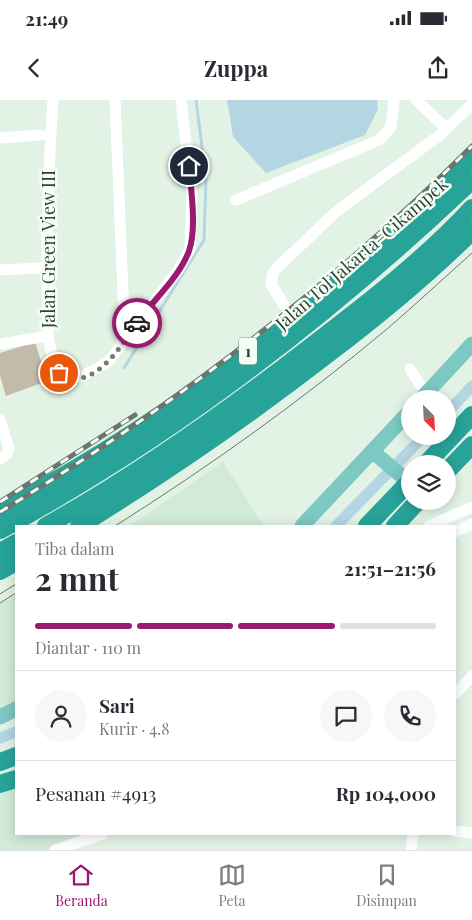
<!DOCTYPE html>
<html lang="id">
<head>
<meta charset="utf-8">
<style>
  :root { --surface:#fff; --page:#f7f7f7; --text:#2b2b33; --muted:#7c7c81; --line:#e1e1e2; --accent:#9a1a70 }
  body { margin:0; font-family:"Playfair Display",serif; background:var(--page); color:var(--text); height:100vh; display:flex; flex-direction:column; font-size:19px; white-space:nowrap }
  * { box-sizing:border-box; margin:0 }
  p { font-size:16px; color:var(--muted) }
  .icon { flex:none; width:28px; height:28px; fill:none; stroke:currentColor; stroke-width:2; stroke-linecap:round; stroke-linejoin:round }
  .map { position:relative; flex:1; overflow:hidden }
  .side { position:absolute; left:15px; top:425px; width:441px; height:310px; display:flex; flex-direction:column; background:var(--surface); border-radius:0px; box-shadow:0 2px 12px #0003 }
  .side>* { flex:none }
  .needle { width:32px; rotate:156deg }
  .fabs { position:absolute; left:401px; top:290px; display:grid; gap:10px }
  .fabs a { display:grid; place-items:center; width:55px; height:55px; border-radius:50%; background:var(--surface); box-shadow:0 2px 12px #0003; font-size:25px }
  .pin { position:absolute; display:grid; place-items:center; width:42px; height:42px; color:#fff; margin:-21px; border:2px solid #fff; border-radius:50%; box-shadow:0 1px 5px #0007 }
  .courier { position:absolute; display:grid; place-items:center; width:50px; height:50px; margin:-25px; border:4px solid #9a1a70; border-radius:50%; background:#fff; color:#222; box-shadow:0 1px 6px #0007 }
  .head em { font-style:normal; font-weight:700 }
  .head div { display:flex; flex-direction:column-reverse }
  .head { display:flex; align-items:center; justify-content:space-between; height:85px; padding:0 20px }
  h1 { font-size:32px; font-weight:700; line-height:38px }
  .bar { display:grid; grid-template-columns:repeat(4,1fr); gap:8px 5px; align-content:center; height:60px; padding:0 20px }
  .bar i { height:6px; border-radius:4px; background:var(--line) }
  .bar .current { background:var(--accent) }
  .bar p { grid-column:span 4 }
  .line { display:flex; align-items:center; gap:12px; padding:0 20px; border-top:1px solid var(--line) }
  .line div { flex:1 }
  .round { display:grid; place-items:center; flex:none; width:52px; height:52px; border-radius:26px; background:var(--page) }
  .status { display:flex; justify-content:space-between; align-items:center; height:35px; padding:0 25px; background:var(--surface); direction:ltr }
  .status svg { height:14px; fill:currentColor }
  header { display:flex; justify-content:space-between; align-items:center; height:65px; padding:0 20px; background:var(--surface); font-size:22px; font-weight:700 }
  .tab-bar { display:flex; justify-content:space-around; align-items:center; height:70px; border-top:1px solid var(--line); background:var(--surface); font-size:14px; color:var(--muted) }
  .tab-bar a { display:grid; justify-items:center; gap:2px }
  .tab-bar .current { color:var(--accent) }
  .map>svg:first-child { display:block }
</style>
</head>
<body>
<div class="status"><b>21:49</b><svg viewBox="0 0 49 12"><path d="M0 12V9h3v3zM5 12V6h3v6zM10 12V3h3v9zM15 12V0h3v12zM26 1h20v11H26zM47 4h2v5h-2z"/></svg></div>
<header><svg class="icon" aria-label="back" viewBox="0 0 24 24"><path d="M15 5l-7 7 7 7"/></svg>Zuppa<svg class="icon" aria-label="share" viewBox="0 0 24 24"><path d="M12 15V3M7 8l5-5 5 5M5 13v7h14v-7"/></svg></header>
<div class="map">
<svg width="472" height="750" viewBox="0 0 472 750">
  <rect width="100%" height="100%" fill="#e2f3e6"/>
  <!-- built -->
  <g fill="#d2ead8">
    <path d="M223,362L264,426H129Z"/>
    <path d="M16,496V609L0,617V504Z"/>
    <path d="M16,682V734H97L48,750H0V687Z"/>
  </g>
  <!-- green -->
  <path fill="#c3bbaa" d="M35,242L47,281L6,296L0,276V253Z"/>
  <!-- water -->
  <path fill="#b3d6e2" d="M227,0H377L378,9L365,35L266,73L233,37Z"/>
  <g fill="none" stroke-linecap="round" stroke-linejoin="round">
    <!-- stream -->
    <path stroke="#b3d6e2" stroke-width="3" d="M124,268L204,140L206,79L196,0"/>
    <!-- canal -->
    <g stroke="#b3d6e2" stroke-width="11">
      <path d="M448,312L472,286"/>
      <path d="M336,426L424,336"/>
      <path d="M0,638L16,632"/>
    </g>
    <!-- minor -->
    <g stroke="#fff" stroke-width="11">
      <path d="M53,0C49,61 46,122 47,183C48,214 44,249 61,276L69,279L83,276L108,262L179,169L190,149L192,94L181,0"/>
      <path d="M115,0L125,241"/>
      <path d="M416,0L447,29"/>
      <path d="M0,38L41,35"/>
      <path d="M236,100L379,40L391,27L394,0"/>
      <path d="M0,170L39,168"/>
      <path d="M284,205L271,184L273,173L278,167L337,111L440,35L472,4"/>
      <path d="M0,244L42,237"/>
      <path d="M410,269L426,294"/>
      <path d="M0,320L9,348L7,354L0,359"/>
      <path d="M429,426L472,407"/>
      <path d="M455,432L472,424"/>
      <path d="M455,594L472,576"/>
      <path d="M455,731L472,733"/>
      <path d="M55,750L103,734"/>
      <path d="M411,750L413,734"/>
    </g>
    <!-- major -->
    <g stroke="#7dc8c2" stroke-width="15">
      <path d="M421,299L472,244"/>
      <path d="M372,351L410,383"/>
      <path d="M302,426L410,311"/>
      <path d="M0,617L16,609"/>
    </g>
    <!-- highway -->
    <g stroke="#27a399" stroke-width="18">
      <path d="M426,364L472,315"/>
      <path d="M448,370L472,345"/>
      <path d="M0,411C123,346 240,264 346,173C389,136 430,96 472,58"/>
      <path d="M46,426C139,374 225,313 309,248C364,206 425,159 472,108"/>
      <path d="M79,426C165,373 248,316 328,254C378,216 428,175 472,131"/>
      <path d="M367,426L410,381"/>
      <path d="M395,426L418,401"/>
      <path d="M0,430C174,336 329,216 472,80"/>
      <path d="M0,452L16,443"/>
      <path d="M0,471L16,462"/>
      <path d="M0,662L16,656"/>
      <path d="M0,684L16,679"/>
    </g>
    <!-- tram -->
    <g stroke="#6b756e" stroke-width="1">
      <path d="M115,426C210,366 301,301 387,229C416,204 444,178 472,153"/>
      <path d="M0,494L16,484"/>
      <path d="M0,503L16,493"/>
    </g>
    <defs>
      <g id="rail">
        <path d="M0,402L135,315"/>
        <path d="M0,412C171,308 330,188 472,46"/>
      </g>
    </defs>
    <!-- rail casing -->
    <use href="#rail" stroke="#6b756e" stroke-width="5"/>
    <!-- rail -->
    <use href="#rail" stroke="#f1fff5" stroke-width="3" stroke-dasharray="9" stroke-linecap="butt"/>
  </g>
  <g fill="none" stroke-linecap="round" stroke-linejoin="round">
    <!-- done -->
    <path stroke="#737d76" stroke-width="5" stroke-dasharray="0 9" d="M59,273L64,278C98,286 121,246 137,223"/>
    <!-- route -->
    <path stroke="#9a1a70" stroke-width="6" d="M137,223C153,200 179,178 189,151C197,128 191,90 189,66"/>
  </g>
  <g text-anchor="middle" stroke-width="5" stroke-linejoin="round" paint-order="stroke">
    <!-- shield labels -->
    <rect fill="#f1fff5" stroke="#6f7871" stroke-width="1" x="239" y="237.5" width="18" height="27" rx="4"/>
    <g font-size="16" font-weight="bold" fill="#373e39">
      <text x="248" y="257">1</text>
    </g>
    <!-- street labels -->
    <g font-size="18" fill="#373e39" stroke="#f1fff5">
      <text transform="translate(49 149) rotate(-90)" y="6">Jalan Green View III</text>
      <text transform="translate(362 154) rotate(-41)" y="6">Jalan Tol Jakarta–Cikampek</text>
    </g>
  </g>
</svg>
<div class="fabs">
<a><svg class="needle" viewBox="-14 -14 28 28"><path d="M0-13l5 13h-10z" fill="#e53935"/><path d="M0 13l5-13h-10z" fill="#7c7c81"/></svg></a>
<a><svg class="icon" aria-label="layers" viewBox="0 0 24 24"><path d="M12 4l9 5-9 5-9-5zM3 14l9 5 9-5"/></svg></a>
</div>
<div class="pin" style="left:59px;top:273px;background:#ea580c"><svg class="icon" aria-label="bag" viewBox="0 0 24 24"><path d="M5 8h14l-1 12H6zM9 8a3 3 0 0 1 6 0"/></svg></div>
<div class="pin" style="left:189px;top:66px;background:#1f2937"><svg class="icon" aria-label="home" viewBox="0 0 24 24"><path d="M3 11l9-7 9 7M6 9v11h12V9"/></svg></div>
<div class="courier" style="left:137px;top:223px"><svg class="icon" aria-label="car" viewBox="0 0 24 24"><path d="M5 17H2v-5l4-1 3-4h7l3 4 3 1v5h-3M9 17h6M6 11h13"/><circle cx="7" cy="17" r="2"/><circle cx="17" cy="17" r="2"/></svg></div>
<section class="side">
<div class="head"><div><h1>2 mnt</h1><p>Tiba dalam</p></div><em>21:51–21:56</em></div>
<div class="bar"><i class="current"></i><i class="current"></i><i class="current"></i><i></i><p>Diantar · 110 m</p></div>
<div class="line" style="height:90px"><a class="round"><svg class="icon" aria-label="person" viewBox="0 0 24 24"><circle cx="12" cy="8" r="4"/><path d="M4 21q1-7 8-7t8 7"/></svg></a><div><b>Sari</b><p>Kurir · 4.8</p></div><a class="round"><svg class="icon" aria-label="chat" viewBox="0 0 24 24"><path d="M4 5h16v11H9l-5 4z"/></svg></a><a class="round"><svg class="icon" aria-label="phone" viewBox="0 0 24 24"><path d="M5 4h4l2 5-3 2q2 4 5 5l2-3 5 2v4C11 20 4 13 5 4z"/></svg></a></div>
<div class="line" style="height:65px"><div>Pesanan #4913</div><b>Rp 104,000</b></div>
</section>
</div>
<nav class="tab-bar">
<a class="current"><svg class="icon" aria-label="home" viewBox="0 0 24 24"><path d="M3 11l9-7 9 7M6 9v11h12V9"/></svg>Beranda</a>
<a><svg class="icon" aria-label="map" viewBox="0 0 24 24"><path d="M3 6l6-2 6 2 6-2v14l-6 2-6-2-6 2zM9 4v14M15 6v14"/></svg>Peta</a>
<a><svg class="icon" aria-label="saved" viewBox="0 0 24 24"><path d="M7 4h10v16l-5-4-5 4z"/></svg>Disimpan</a>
</nav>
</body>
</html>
